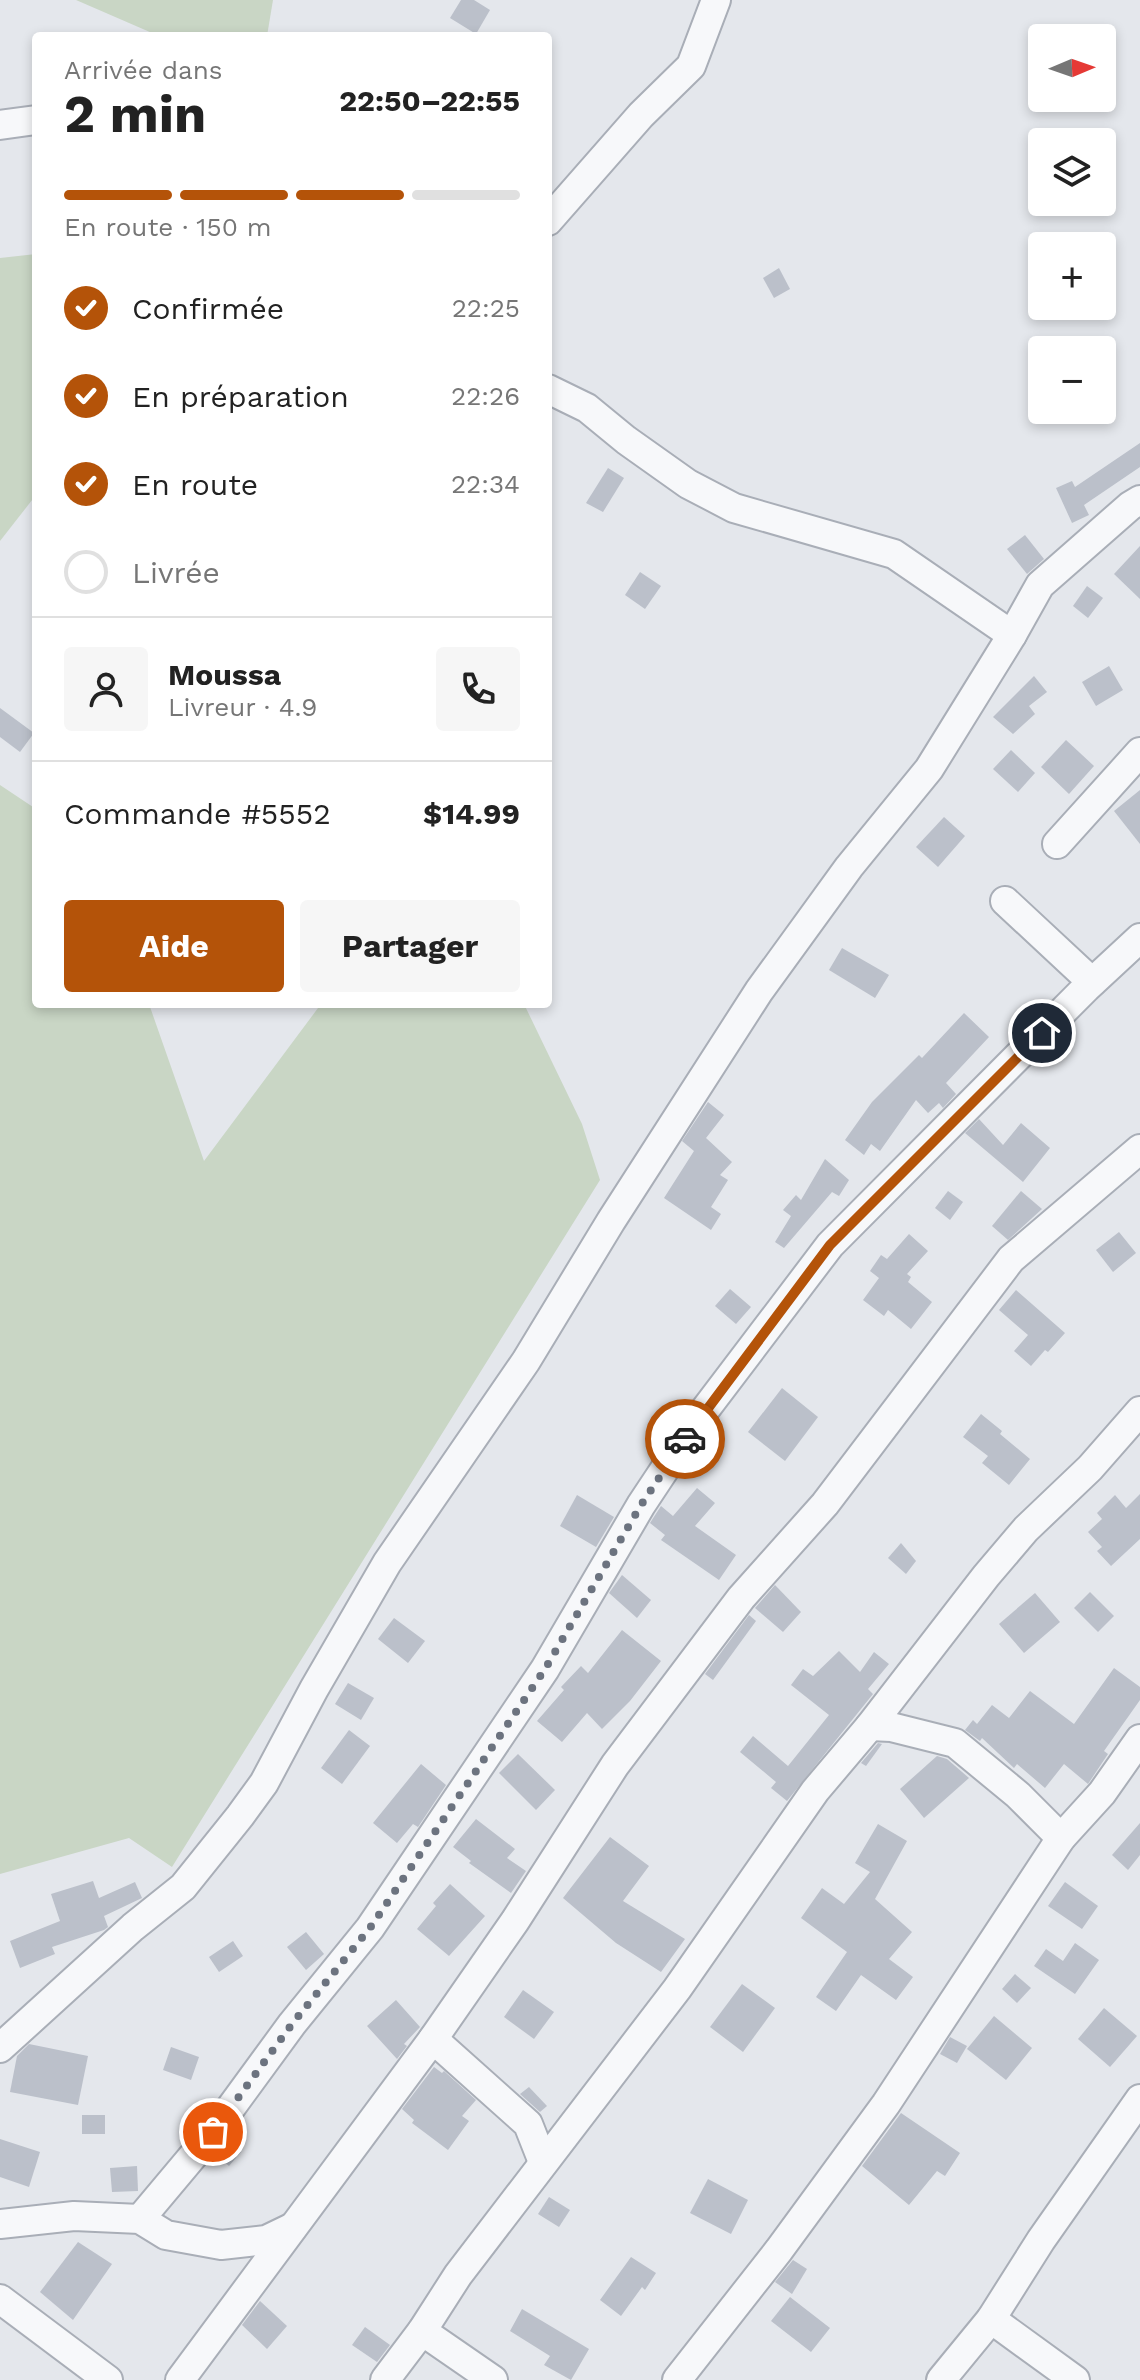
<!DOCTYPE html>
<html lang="fr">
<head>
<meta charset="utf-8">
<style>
  :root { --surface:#fff; --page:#f6f6f6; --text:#222; --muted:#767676; --line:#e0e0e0; --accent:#b45309 }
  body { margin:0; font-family:"Work Sans",sans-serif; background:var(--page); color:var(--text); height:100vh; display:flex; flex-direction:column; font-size:30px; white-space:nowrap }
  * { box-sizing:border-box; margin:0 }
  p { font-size:26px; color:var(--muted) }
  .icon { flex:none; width:44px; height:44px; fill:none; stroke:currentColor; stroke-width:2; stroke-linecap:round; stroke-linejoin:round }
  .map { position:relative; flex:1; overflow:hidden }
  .details { position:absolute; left:32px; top:32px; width:520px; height:976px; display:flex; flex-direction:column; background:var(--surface); border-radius:8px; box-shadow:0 4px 12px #0003 }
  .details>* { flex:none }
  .needle { width:52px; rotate:88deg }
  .controls { position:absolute; left:1028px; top:24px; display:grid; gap:16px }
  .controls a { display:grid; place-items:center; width:88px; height:88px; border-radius:8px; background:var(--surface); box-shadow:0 4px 12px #0003; font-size:40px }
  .pin { position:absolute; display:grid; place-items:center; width:68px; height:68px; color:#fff; margin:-34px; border:4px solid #fff; border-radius:50%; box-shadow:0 2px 8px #0007 }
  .courier { position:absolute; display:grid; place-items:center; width:80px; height:80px; margin:-40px; border:6px solid #b45309; border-radius:50%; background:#fff; color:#222; box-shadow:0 2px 10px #0007 }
  .overview em { font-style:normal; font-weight:700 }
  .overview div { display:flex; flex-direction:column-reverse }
  .overview { display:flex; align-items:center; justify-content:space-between; height:136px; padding:0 32px }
  h1 { font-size:52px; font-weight:700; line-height:60px }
  .bar { display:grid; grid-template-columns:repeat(4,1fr); gap:12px 8px; align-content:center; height:96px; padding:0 32px }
  .bar i { height:10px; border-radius:6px; background:var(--line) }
  .bar .current { background:var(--accent) }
  .bar p { grid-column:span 4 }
  .line { display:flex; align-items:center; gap:20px; padding:0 32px; border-top:2px solid var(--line) }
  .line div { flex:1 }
  .round { display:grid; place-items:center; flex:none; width:84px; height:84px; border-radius:8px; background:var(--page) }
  ol { padding:0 32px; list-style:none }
  li { display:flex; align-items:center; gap:24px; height:88px }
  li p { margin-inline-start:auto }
  li .icon { padding:8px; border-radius:50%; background:var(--accent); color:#fff; stroke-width:4 }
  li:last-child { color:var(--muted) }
  li i { width:44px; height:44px; border:4px solid var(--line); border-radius:50% }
  .primary-button { display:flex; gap:16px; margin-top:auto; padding:16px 32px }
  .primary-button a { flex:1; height:92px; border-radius:8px; background:var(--accent); color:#fff; font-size:32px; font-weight:700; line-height:92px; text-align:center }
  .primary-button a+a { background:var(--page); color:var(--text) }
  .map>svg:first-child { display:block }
</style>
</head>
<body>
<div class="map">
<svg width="1140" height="2380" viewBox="0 0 1140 2380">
  <rect width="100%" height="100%" fill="#e4e7ec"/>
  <!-- green -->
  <g fill="#c9d6c5">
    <path d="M76,0H273L267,36H159Z"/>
    <path d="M36,254V495L0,541V258Z"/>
    <path d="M0,785L36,809V1004H149L204,1161L321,1004H524L582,1124L600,1180L172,1867L129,1838L0,1874Z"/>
  </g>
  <!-- building -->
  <g fill="#bbc0ca">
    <path d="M461,0H474L490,10L476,34L450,18Z"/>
    <path d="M779,268L790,289L774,298L763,278Z"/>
    <path d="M1140,443V467L1084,505L1089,515L1072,523L1056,488L1072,481L1075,487Z"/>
    <path d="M608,468L624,478L603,512L586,503Z"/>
    <path d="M1025,535L1044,559L1027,574L1007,549Z"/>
    <path d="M1140,546V599L1114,574Z"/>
    <path d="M640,572L661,586L645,609L625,595Z"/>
    <path d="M1087,586L1103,598L1088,618L1073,606Z"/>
    <path d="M1109,666L1123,690L1096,706L1082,682Z"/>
    <path d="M1034,676L1047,692L1029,706L1035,714L1013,734L993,717Z"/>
    <path d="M0,708L34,733L20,752L0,737Z"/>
    <path d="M1066,740L1094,766L1069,794L1041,767Z"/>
    <path d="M1011,750L1035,773L1018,792L993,769Z"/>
    <path d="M1140,790V844L1114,811Z"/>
    <path d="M944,817L965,836L938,867L916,847Z"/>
    <path d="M842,948L889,975L875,998L829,970Z"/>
    <path d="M964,1013L989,1037L946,1083L956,1094L943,1108L939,1103L928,1113L916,1100L880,1151L871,1144L864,1155L845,1140L872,1102L919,1055L922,1058Z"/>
    <path d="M708,1102L724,1115L706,1138L732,1162L720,1175L728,1180L711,1207L721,1214L711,1230L664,1198L694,1151L682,1141Z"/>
    <path d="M979,1119L1003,1145L1021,1123L1050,1148L1023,1182L965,1133Z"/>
    <path d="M825,1159L849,1180L839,1196L832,1192L784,1248L775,1242L791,1216L783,1210L796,1195L801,1200Z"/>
    <path d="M948,1191L963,1202L950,1220L935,1208Z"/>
    <path d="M1021,1191L1042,1209L1008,1240L992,1226Z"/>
    <path d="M1119,1232L1136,1253L1113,1272L1096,1250Z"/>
    <path d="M909,1234L928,1251L907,1274L911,1277L908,1282L932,1302L911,1329L888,1310L884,1316L863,1300L879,1278L870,1271L881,1255L887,1259Z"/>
    <path d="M730,1289L751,1307L736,1324L715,1306Z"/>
    <path d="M1016,1290L1065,1333L1048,1352L1045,1350L1031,1366L1014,1351L1028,1335L999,1310Z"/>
    <path d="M782,1388L818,1417L785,1461L748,1432Z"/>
    <path d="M981,1414L1002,1431L1000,1434L1030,1459L1009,1485L982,1463L988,1456L963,1437Z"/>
    <path d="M697,1488L715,1503L695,1526L736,1555L719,1580L661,1540L665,1535L650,1523L661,1506L673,1516Z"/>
    <path d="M1140,1494V1539L1111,1566L1097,1551L1102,1547L1088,1532L1102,1519L1097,1513L1115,1495L1126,1508Z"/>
    <path d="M577,1495L614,1517L596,1547L560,1526Z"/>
    <path d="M901,1543L916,1561L906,1574L888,1558Z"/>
    <path d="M622,1575L651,1600L637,1618L609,1593Z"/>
    <path d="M775,1585L801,1612L783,1632L755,1608Z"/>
    <path d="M1090,1592L1114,1616L1098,1632L1074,1608Z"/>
    <path d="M1035,1593L1060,1622L1024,1653L999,1624Z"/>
    <path d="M749,1615L756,1621L713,1680L705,1674Z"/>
    <path d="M394,1618L425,1641L408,1663L378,1639Z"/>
    <path d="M622,1630L661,1661L630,1701L602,1729L587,1713L562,1742L537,1721L564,1690L561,1687L581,1666L588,1673Z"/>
    <path d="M839,1651L860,1672L874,1652L889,1664L868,1689L873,1694L787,1801L771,1788L776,1782L740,1752L753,1736L788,1766L829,1715L791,1685L803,1669L813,1676Z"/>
    <path d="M1114,1668L1140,1687V1700L1104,1751L1108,1754L1088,1784L1064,1764L1045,1788L1017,1764L1014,1768L982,1738L980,1741L965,1730L973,1720L977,1724L992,1705L1009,1718L1030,1691L1074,1724Z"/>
    <path d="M348,1683L374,1698L361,1720L335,1704Z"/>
    <path d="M349,1730L370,1746L342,1784L321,1768Z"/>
    <path d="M878,1743L882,1744L866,1766L861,1763Z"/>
    <path d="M518,1754L555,1790L536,1810L499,1773Z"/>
    <path d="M937,1756L947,1759L969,1778L924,1818L900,1789Z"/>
    <path d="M421,1764L446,1785L418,1827L413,1824L397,1843L373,1823Z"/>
    <path d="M476,1819L515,1849L507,1858L526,1871L511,1893L469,1863L471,1861L453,1847Z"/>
    <path d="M1140,1823V1855L1128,1870L1112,1855Z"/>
    <path d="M878,1824L907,1841L875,1899L912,1932L889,1959L913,1977L896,2000L861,1975L836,2011L816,1997L847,1952L801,1918L822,1888L844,1904L870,1872L855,1863Z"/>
    <path d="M610,1837L649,1866L623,1901L685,1939L661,1972L616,1943L563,1898Z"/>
    <path d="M93,1881L99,1898L135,1882L142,1898L104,1916L108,1927L104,1930L52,1947L55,1954L20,1968L10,1941L60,1921L51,1894Z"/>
    <path d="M1065,1882L1098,1906L1082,1929L1048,1906Z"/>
    <path d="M450,1884L485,1916L449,1956L417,1929L436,1906L433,1903Z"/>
    <path d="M306,1932L324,1954L306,1970L287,1947Z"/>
    <path d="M233,1941L243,1956L219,1972L209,1957Z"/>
    <path d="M1075,1943L1099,1960L1075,1994L1034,1966L1046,1949L1063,1961Z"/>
    <path d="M1015,1974L1031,1988L1017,2003L1002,1989Z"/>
    <path d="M742,1984L775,2008L743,2052L710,2027Z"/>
    <path d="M523,1990L554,2012L534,2039L504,2017Z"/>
    <path d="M396,2000L420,2027L404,2044L407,2046L397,2059L367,2026Z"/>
    <path d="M1104,2008L1137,2036L1110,2067L1078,2039Z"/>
    <path d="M994,2016L1032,2048L1006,2080L967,2049Z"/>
    <path d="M950,2037L967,2046L957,2063L940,2054Z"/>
    <path d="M29,2044L88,2056L78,2105L10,2092L17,2056Z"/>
    <path d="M171,2047L199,2057L191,2080L163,2070Z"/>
    <path d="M434,2067L442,2073L444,2071L476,2100L462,2116L469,2121L448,2150L412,2123L414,2120L402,2109Z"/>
    <path d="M529,2087L547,2106L540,2112L520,2094Z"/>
    <path d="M901,2113L960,2153L945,2176L937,2171L909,2205L862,2166Z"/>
    <rect x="82" y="2115" width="23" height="19"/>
    <path d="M0,2139L40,2152L29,2187L0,2177Z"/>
    <path d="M228,2141L241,2152L229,2166L216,2155Z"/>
    <path d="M137,2166L138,2191L112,2192L110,2168Z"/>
    <path d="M708,2179L748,2200L731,2234L690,2213Z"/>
    <path d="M549,2197L570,2210L559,2227L538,2214Z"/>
    <path d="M78,2242L112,2264L73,2320L40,2292Z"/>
    <path d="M631,2257L656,2273L645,2290L642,2287L621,2316L600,2300Z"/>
    <path d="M793,2260L807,2269L792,2294L775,2282Z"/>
    <path d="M790,2297L830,2328L811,2352L771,2321Z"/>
    <path d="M260,2301L287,2326L267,2349L242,2325Z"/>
    <path d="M522,2309L589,2349L571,2380L544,2365L550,2356L510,2331Z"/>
    <path d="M365,2327L390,2345L377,2362L352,2345Z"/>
  </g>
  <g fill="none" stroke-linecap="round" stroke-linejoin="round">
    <defs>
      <g id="minor">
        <path d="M0,125L36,120"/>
        <path d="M548,221L641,115L691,66L716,0"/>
        <path d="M548,389L587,408L626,440L688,484L734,508L894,554L1012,635"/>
        <path d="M1057,844L1140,752"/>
        <path d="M1005,901L1092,982"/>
        <path d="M870,1726L891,1727L955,1743L1018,1795L1061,1838"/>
        <path d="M433,2039L528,2124L543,2162"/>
        <path d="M0,2048L133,1927L183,1887L240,1816L264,1783L314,1689L387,1563L526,1361L611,1221L759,991L849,867L929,769L1012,635L1040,585L1130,506L1140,500"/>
        <path d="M140,2219L213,2132L292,2024L370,1928L545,1669L641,1505L698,1419L830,1245L1086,988L1140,938"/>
        <path d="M0,2224L74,2216L140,2219L166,2235L221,2245L266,2240L293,2227"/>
        <path d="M0,2299L108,2380"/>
        <path d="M991,2319L1075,2380"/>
        <path d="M422,2331L493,2380"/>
        <path d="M180,2380L433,2039L515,1921L615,1765L741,1598L825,1504L1011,1259L1140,1149"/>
        <path d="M385,2380L422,2331L458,2275L677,1989L815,1791L870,1726L986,1576L1026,1529L1090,1468L1140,1411"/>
        <path d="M677,2380L779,2250L886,2104L1061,1838L1102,1793L1140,1739"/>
        <path d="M941,2380L991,2319L1041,2240L1140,2099"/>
      </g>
    </defs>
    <!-- minor casing -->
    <use href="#minor" stroke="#a9aeb7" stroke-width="32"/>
    <!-- minor -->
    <use href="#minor" stroke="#f7f8fa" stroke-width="28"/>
  </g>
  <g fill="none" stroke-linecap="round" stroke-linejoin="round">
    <!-- done -->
    <path stroke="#6c737f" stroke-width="8" stroke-dasharray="0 14.4" d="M213,2132L292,2024L370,1928L545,1669L641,1505L685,1439"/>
    <!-- route -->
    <path stroke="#b45309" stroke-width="10" d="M685,1439L830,1245L1042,1033"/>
  </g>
</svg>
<div class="controls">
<a><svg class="needle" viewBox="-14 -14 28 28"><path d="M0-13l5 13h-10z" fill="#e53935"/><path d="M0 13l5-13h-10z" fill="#767676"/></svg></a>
<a><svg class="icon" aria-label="layers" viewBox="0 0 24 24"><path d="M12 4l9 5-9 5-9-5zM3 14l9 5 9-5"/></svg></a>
<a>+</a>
<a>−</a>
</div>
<div class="pin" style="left:213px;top:2132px;background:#ea580c"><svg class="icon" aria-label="bag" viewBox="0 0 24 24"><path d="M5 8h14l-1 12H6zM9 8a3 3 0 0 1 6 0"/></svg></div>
<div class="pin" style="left:1042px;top:1033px;background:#1f2937"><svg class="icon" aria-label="home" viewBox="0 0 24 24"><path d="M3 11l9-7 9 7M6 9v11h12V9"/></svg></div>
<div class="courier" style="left:685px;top:1439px"><svg class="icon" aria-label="car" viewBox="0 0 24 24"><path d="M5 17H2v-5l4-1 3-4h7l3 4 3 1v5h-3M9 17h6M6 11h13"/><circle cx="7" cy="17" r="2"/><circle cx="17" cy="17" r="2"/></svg></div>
<section class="details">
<div class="overview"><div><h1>2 min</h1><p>Arrivée dans</p></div><em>22:50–22:55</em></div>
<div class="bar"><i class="current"></i><i class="current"></i><i class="current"></i><i></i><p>En route · 150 m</p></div>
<ol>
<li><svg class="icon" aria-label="check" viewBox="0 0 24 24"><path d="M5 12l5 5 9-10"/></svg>Confirmée<p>22:25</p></li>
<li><svg class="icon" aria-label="check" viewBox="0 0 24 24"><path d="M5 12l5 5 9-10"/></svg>En préparation<p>22:26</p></li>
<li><svg class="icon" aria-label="check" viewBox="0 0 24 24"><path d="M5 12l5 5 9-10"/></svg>En route<p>22:34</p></li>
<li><i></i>Livrée</li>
</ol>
<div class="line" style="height:144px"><a class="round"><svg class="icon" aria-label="person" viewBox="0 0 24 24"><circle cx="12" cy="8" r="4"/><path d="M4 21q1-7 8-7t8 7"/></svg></a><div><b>Moussa</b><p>Livreur · 4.9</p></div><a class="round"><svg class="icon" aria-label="phone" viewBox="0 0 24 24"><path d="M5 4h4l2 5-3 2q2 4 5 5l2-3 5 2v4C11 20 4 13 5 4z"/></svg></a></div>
<div class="line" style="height:104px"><div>Commande #5552</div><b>$14.99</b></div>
<div class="primary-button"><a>Aide</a><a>Partager</a></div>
</section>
</div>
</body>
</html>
